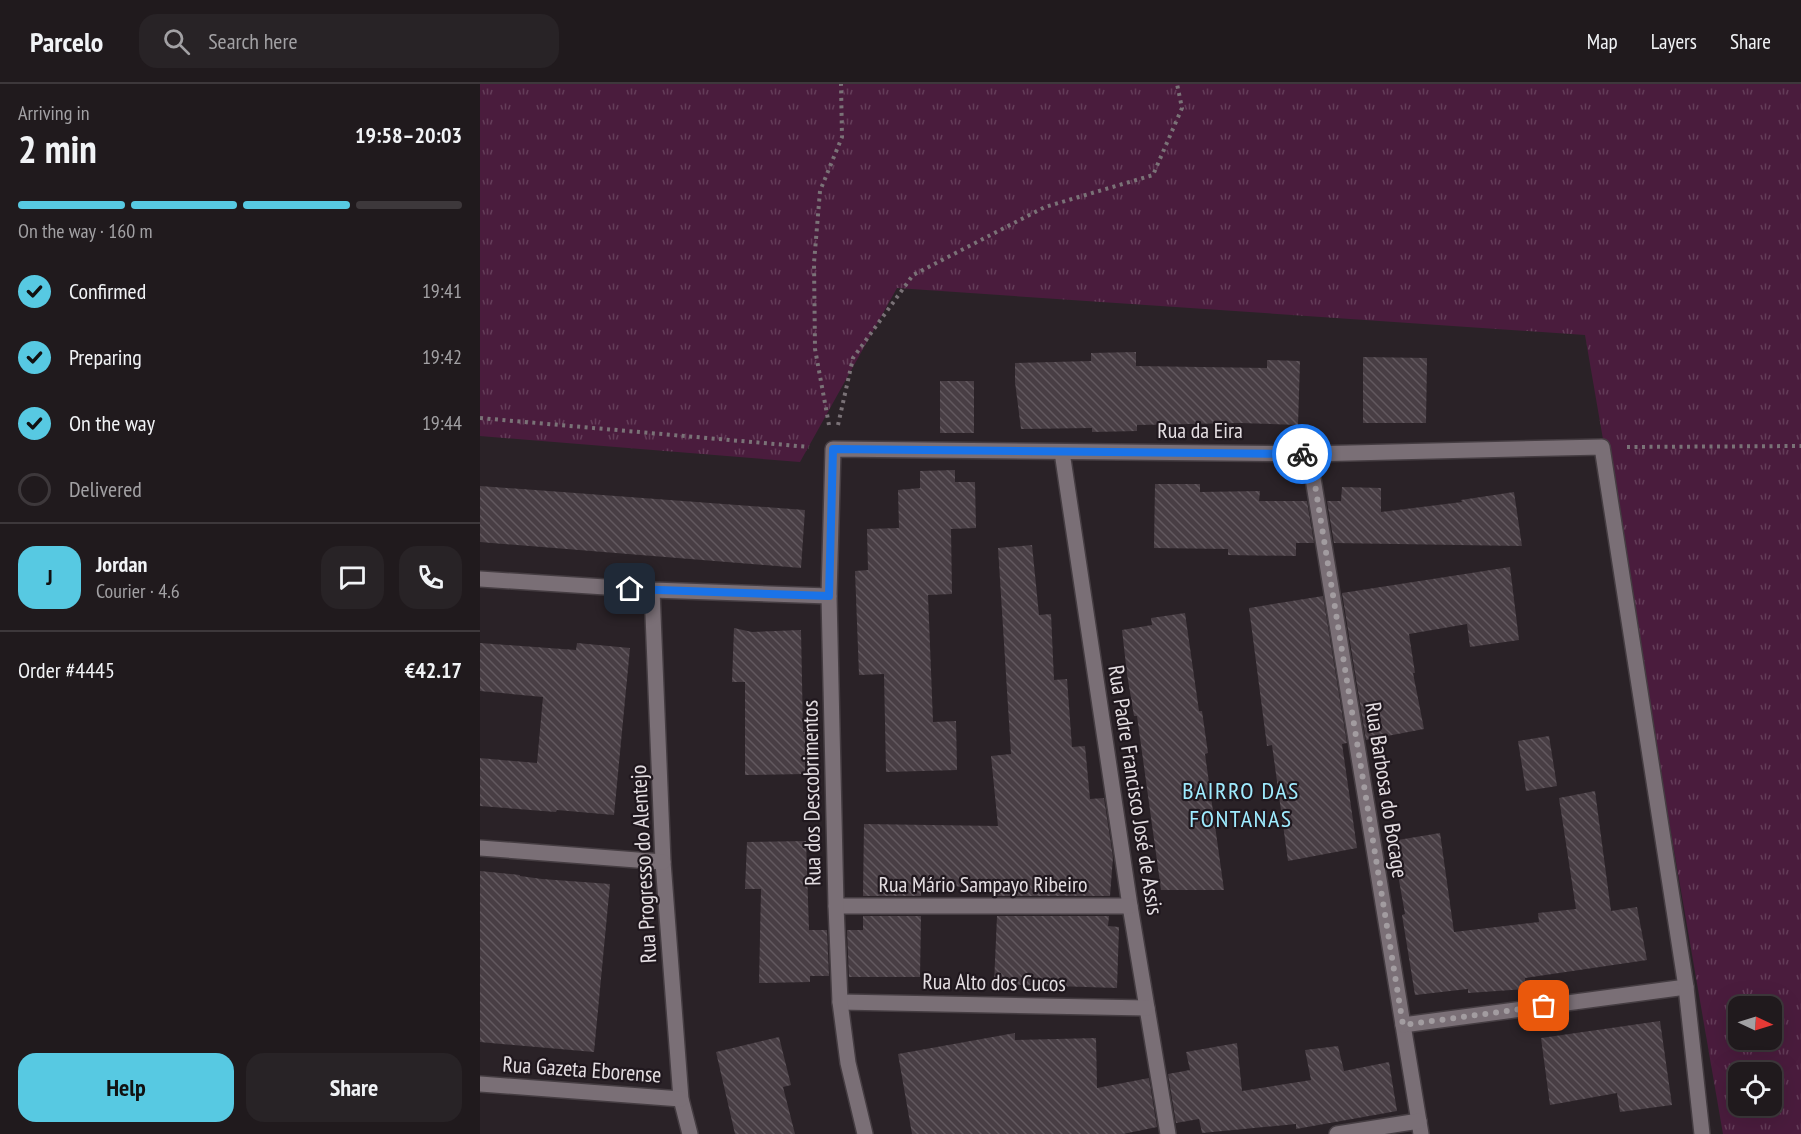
<!DOCTYPE html>
<html lang="en">
<head>
<meta charset="utf-8">
<style>
  :root { --surface:#201a1d; --page:#282326; --text:#f1f3f6; --muted:#a2a1a4; --line:#3d383b; --accent:#57c9e2 }
  body { margin:0; font-family:"PT Sans Narrow",sans-serif; background:var(--page); color:var(--text); height:100vh; display:flex; flex-direction:column; font-size:22px; white-space:nowrap }
  * { box-sizing:border-box; margin:0 }
  p { font-size:20px; color:var(--muted) }
  .icon { flex:none; width:33px; height:33px; fill:none; stroke:currentColor; stroke-width:2; stroke-linecap:round; stroke-linejoin:round }
  .map { position:relative; flex:1; overflow:hidden }
  .sheet { display:flex; flex-direction:column; background:var(--surface); width:480px }
  .sheet>* { flex:none }
  .needle { width:39px; rotate:94deg }
  .fabs { position:absolute; left:1248px; top:912px; display:grid; gap:12px }
  .fabs a { display:grid; place-items:center; width:54px; height:54px; border-radius:12px; background:var(--surface); box-shadow:0 6px 24px #0002,0 0 0 2px var(--line); font-size:30px }
  .pin { position:absolute; display:grid; place-items:center; width:51px; height:51px; color:#fff; margin:-26px; border-radius:12px; box-shadow:0 3px 9px #0006 }
  .courier { position:absolute; display:grid; place-items:center; width:60px; height:60px; margin:-30px; border:4px solid #1a73e8; border-radius:50%; background:#fff; color:#222; box-shadow:0 2px 8px #0007 }
  .summary em { font-style:normal; font-weight:700 }
  .summary div { display:flex; flex-direction:column-reverse }
  .summary { display:flex; align-items:center; justify-content:space-between; height:102px; padding:0 18px }
  h1 { font-size:39px; font-weight:700; line-height:45px }
  .bar { display:grid; grid-template-columns:repeat(4,1fr); gap:9px 6px; align-content:center; height:72px; padding:0 18px }
  .bar i { height:8px; border-radius:4px; background:var(--line) }
  .bar .active { background:var(--accent) }
  .bar p { grid-column:span 4 }
  .line { display:flex; align-items:center; gap:15px; padding:0 18px; border-top:2px solid var(--line) }
  .line div { flex:1 }
  .round { display:grid; place-items:center; flex:none; width:63px; height:63px; border-radius:18px; background:var(--page) }
  ol { padding:0 18px; list-style:none }
  li { display:flex; align-items:center; gap:18px; height:66px }
  li p { margin-inline-start:auto }
  li .icon { padding:6px; border-radius:50%; background:var(--accent); color:#111; stroke-width:4 }
  li:last-child { color:var(--muted) }
  li i { width:33px; height:33px; border:3px solid var(--line); border-radius:50% }
  .button { display:flex; gap:12px; margin-top:auto; padding:12px 18px }
  .button a { flex:1; height:69px; border-radius:18px; background:var(--accent); color:#111; font-size:24px; font-weight:700; line-height:69px; text-align:center }
  .button a+a { background:var(--page); color:var(--text) }
  header { display:flex; align-items:center; gap:36px; box-sizing:border-box; height:84px; padding:0 30px; background:var(--surface); border-bottom:2px solid var(--line) }
  header strong { font-size:28px }
  nav { display:flex; gap:33px; margin-inline-start:auto; font-size:21px }
  .search { width:420px; height:54px; background:var(--page); display:flex; align-items:center; gap:15px; box-sizing:border-box; padding:0 21px; border-radius:18px; color:var(--muted); font-size:22px }
  main { display:flex; flex:1; min-height:0 }
  .map>svg:first-child { display:block }
</style>
</head>
<body>
<header>
<strong>Parcelo</strong>
<div class="search"><svg class="icon" aria-label="search" viewBox="0 0 24 24"><circle cx="10" cy="10" r="6"/><path d="M15 15l6 6"/></svg>Search here</div>
<nav><a>Map</a><a>Layers</a><a>Share</a></nav>
</header>
<main>
<section class="sheet">
<div class="summary"><div><h1>2 min</h1><p>Arriving in</p></div><em>19:58–20:03</em></div>
<div class="bar"><i class="active"></i><i class="active"></i><i class="active"></i><i></i><p>On the way · 160 m</p></div>
<ol>
<li><svg class="icon" aria-label="check" viewBox="0 0 24 24"><path d="M5 12l5 5 9-10"/></svg>Confirmed<p>19:41</p></li>
<li><svg class="icon" aria-label="check" viewBox="0 0 24 24"><path d="M5 12l5 5 9-10"/></svg>Preparing<p>19:42</p></li>
<li><svg class="icon" aria-label="check" viewBox="0 0 24 24"><path d="M5 12l5 5 9-10"/></svg>On the way<p>19:44</p></li>
<li><i></i>Delivered</li>
</ol>
<div class="line" style="height:108px"><b class="round" style="background:var(--accent);color:#111">J</b><div><b>Jordan</b><p>Courier · 4.6</p></div><a class="round"><svg class="icon" aria-label="chat" viewBox="0 0 24 24"><path d="M4 5h16v11H9l-5 4z"/></svg></a><a class="round"><svg class="icon" aria-label="phone" viewBox="0 0 24 24"><path d="M5 4h4l2 5-3 2q2 4 5 5l2-3 5 2v4C11 20 4 13 5 4z"/></svg></a></div>
<div class="line" style="height:78px"><div>Order #4445</div><b>€42.17</b></div>
<div class="button"><a>Help</a><a>Share</a></div>
</section>
<div class="map">
<svg width="1321" height="1050" viewBox="0 0 1321 1050">
  <defs>
    <pattern id="grass-tufts" width="24" height="20" patternUnits="userSpaceOnUse" patternTransform="scale(1.5)"><rect width="24" height="20" fill="#4a1c3d"/><path d="M3 7l-1-3M5 7V3M7 7l1-3M15 17l-1-3M17 17v-4M19 17l1-3" fill="none" stroke="#643d59"/></pattern>
    <pattern id="building-back-hatch" width="6" height="6" patternUnits="userSpaceOnUse" patternTransform="scale(1.5)"><rect width="6" height="6" fill="#483e44"/><path d="M-1 5l2 2M0 0l6 6M5-1l2 2" fill="none" stroke="#62595f"/></pattern>
  </defs>
  <rect width="100%" height="100%" fill="#2a2227"/>
  <!-- grass -->
  <path fill="url(#grass-tufts)" fill-rule="evenodd" d="M0,0H1321V1050H1243L1105,251L417,204L320,378L0,352ZM1258,922H1292V956H1258ZM1258,988H1292V1022H1258Z"/>
  <!-- building -->
  <g fill="url(#building-back-hatch)">
    <path d="M656,268V282L787,284V276L820,277L818,341L760,339L657,341V347L612,348V344L541,345L535,298V279L611,277V269Z"/>
    <path d="M883,273L947,274L946,339H883Z"/>
    <rect x="460" y="297" width="34" height="52"/>
    <path d="M475,386V398H495L496,444L471,445L472,510L448,511L453,638L476,637L477,686L406,688L404,590L379,591L375,487L388,486L387,445L419,444L418,406L440,404V387Z"/>
    <path d="M675,400H720V408L780,407L779,417H827L834,459H816V472L748,471V465L674,464Z"/>
    <path d="M0,402L325,426L321,484L0,458Z"/>
    <path d="M862,403L901,404V428L982,418L981,416L1034,408L1042,462L854,459L847,417H861Z"/>
    <path d="M552,461L559,531L571,530L574,596L587,595L592,663L605,662L610,715L624,714L633,773L630,812H517L518,803L441,802V812H383L384,740L518,742L511,672L531,670L518,464Z"/>
    <path d="M1030,483L1039,556L990,563L987,540L929,550L935,589H933L944,645L886,656L862,509Z"/>
    <path d="M843,512L867,659L862,660L877,764L808,777L792,661L787,662L769,524Z"/>
    <path d="M705,529L719,627H722L728,669L725,670L744,806H681L657,632H654L647,590L642,546L672,541L671,534Z"/>
    <path d="M254,544L272,548L321,546L323,648H325V690L265,691V598H252Z"/>
    <path d="M0,559L96,566L97,559L150,564L134,731L77,726L76,728L0,722V674L57,679L63,613L0,607Z"/>
    <path d="M1069,652L1077,702L1046,707L1038,657Z"/>
    <path d="M1115,707L1131,827L1157,823L1167,876L1045,894L1046,905L988,909V905L935,911L922,831L925,830L912,757L960,749L974,848L1059,838L1058,829L1096,825L1079,714Z"/>
    <path d="M326,757L329,846H347L349,892H330V898L279,899L281,805H265L267,758Z"/>
    <path d="M0,787L40,791V792L62,795L130,800L114,968L0,958Z"/>
    <path d="M383,832H441L440,893H369L367,846H383Z"/>
    <path d="M517,832H629L628,842L639,843L637,904L514,900Z"/>
    <path d="M1180,937L1192,1021L1140,1028L1137,1009L1070,1021L1061,954Z"/>
    <path d="M535,949V956L616,954L617,1004L669,994L677,1043L643,1050H432L418,970Z"/>
    <path d="M299,953L311,1001L303,1003L315,1050H255L236,968Z"/>
    <path d="M757,959L762,1007L831,996L825,966L858,962L864,987L909,978L917,1027L816,1045V1040L722,1049L719,1035L696,1039L688,990L710,986L706,968Z"/>
  </g>
  <g fill="none" stroke-linecap="round" stroke-linejoin="round">
    <defs>
      <g id="minor">
        <path d="M582,368L650,822L688,1050"/>
        <path d="M829,370L941,1050"/>
        <path d="M0,495L172,506L349,512"/>
        <path d="M172,506L183,778L201,1015L210,1050"/>
        <path d="M0,764L183,778"/>
        <path d="M356,822H650"/>
        <path d="M360,918L667,924"/>
        <path d="M923,941L1206,903"/>
        <path d="M0,1000L201,1015"/>
        <path d="M385,1050L368,979L360,918L356,822L349,512L353,365L829,370L1122,363L1206,903L1222,1050"/>
        <path d="M857,1050L939,1037"/>
      </g>
    </defs>
    <!-- minor casing -->
    <use href="#minor" stroke="#453d42" stroke-width="18"/>
    <!-- path -->
    <g stroke="#7a7277" stroke-width="4" stroke-dasharray="3 4.5" stroke-linecap="butt">
      <path d="M0,334L329,363"/>
      <path d="M349,341L335,265L334,179L340,107L362,53L361,0"/>
      <path d="M358,341L373,274L433,191L565,123L673,91L702,24L697,0"/>
      <path d="M1147,363L1321,362"/>
    </g>
    <!-- minor -->
    <use href="#minor" stroke="#7a6f76" stroke-width="15"/>
  </g>
  <g fill="none" stroke-linecap="round" stroke-linejoin="round">
    <!-- done -->
    <path stroke="#a29ca0" stroke-width="6" stroke-dasharray="0 10.8" d="M822,370H830L923,941L1064,922"/>
    <!-- route -->
    <path stroke="#1a73e8" stroke-width="8" d="M150,505L349,512L353,365L822,370"/>
  </g>
  <g text-anchor="middle" stroke-width="4.5" stroke-linejoin="round" paint-order="stroke">
    <!-- street labels -->
    <g font-size="22" fill="#e3dde1" stroke="#20181e">
      <text x="720" y="354">Rua da Eira</text>
      <text transform="translate(656 706) rotate(81)" y="8">Rua Padre Francisco José de Assis</text>
      <text transform="translate(907 706) rotate(81)" y="8">Rua Barbosa do Bocage</text>
      <text transform="translate(331 709) rotate(-91)" y="8">Rua dos Descobrimentos</text>
      <text transform="translate(163 780) rotate(-93)" y="8">Rua Progresso do Alentejo</text>
      <text x="503" y="808">Rua Mário Sampayo Ribeiro</text>
      <text transform="translate(514 898) rotate(1)" y="8">Rua Alto dos Cucos</text>
      <text transform="translate(102 985) rotate(4)" y="8">Rua Gazeta Eborense</text>
    </g>
    <!-- neighbourhood labels -->
    <g font-size="24" letter-spacing="1.5" fill="#9fecff" stroke="#20181e">
      <text x="761" y="715">BAIRRO DAS<tspan x="761" dy="28">FONTANAS</tspan></text>
    </g>
  </g>
</svg>
<div class="fabs">
<a><svg class="needle" viewBox="-14 -14 28 28"><path d="M0-13l5 13h-10z" fill="#e53935"/><path d="M0 13l5-13h-10z" fill="#a2a1a4"/></svg></a>
<a><svg class="icon" aria-label="locate" viewBox="0 0 24 24"><circle cx="12" cy="12" r="6"/><path d="M12 2v4M12 18v4M2 12h4M18 12h4"/></svg></a>
</div>
<div class="pin" style="left:1064px;top:922px;background:#ea580c"><svg class="icon" aria-label="bag" viewBox="0 0 24 24"><path d="M5 8h14l-1 12H6zM9 8a3 3 0 0 1 6 0"/></svg></div>
<div class="pin" style="left:150px;top:505px;background:#1f2937"><svg class="icon" aria-label="home" viewBox="0 0 24 24"><path d="M3 11l9-7 9 7M6 9v11h12V9"/></svg></div>
<div class="courier" style="left:822px;top:370px"><svg class="icon" aria-label="bike" viewBox="0 0 24 24"><circle cx="6" cy="16" r="4"/><circle cx="18" cy="16" r="4"/><path d="M6 16l4-8h5l3 8M10 8l3 8H6M13 5h3"/></svg></div>
</div>
</main>
</body>
</html>
